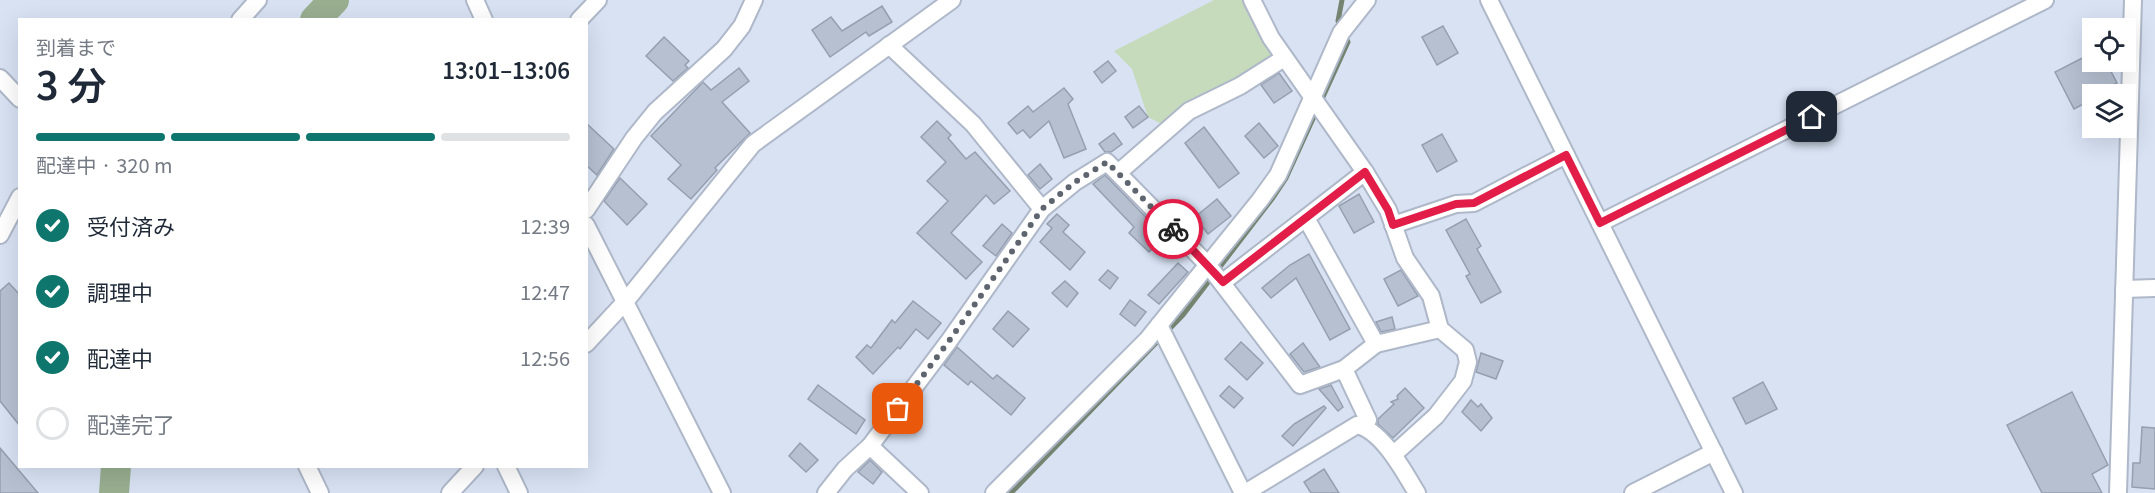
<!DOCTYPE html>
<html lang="ja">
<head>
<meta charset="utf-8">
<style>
  :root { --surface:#fff; --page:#f2f2f3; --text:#1f2937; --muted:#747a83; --line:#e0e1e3; --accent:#0f766e }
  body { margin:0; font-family:Georgia,"Noto Sans JP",serif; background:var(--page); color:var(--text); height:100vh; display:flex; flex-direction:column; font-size:22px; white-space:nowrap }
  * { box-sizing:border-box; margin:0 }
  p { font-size:20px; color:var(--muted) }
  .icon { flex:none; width:33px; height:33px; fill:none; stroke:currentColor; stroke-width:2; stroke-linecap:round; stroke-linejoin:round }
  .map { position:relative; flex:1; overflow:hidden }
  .sheet { position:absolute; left:18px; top:18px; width:570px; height:450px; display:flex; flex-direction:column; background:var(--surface); border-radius:0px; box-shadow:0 6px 24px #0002 }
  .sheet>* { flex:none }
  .fabs { position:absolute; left:2082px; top:18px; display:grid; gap:12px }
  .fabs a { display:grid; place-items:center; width:54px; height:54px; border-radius:0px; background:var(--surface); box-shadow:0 6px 24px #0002; font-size:30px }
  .pin { position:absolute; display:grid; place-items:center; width:51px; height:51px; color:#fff; margin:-26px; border-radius:12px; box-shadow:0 3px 9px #0006 }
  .courier { position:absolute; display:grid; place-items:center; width:60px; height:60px; margin:-30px; border:4px solid #e11d48; border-radius:50%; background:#fff; color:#222; box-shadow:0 2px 8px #0007 }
  .head em { font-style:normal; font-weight:600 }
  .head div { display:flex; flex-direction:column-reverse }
  .head { display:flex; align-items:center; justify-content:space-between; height:102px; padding:0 18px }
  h1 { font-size:39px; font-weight:600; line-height:45px }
  .bar { display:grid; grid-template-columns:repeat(4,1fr); gap:9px 6px; align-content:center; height:72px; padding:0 18px }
  .bar i { height:8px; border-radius:4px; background:var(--line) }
  .bar .current { background:var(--accent) }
  .bar p { grid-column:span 4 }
  ol { padding:0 18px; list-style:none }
  li { display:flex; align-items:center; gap:18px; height:66px }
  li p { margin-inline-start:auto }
  li .icon { padding:6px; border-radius:50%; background:var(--accent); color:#fff; stroke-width:4 }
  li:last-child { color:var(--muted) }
  li i { width:33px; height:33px; border:3px solid var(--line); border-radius:50% }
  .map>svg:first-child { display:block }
</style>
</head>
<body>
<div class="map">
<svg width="2155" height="493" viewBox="0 0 2155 493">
  <rect width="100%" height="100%" fill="#d8e2f3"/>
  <!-- green -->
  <path fill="#c5dbbc" d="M1214,0H1250L1279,59L1169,128L1148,117L1132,69L1114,51Z"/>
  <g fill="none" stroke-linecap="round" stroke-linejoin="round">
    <!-- stream -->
    <path stroke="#748471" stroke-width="5" d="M1011,493L1183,315L1272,199L1286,178L1348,42L1338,21L1342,0"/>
    <!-- river -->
    <g stroke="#99af90" stroke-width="30">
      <path d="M315,20L334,0"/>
      <path d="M114,493L116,466"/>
    </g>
  </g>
  <!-- building -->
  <g fill="#b6c0d1" stroke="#959faf" stroke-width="1.5">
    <path d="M882,6L892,22L869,36L866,32L830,57L812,30L831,17L842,31Z"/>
    <path d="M1443,26L1458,53L1437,65L1422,37Z"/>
    <path d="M664,37L689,61L685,65L688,68L673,81L646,56Z"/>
    <path d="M2092,53V62H2106L2117,83L2092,94L2090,97L2091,100L2074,109L2055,72Z"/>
    <path d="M1108,61L1116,71L1102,83L1094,72Z"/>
    <path d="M739,68L749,81L722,102L750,133L715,168L717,170L691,199L668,179L681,165L651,136L703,82L711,90Z"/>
    <path d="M1279,73L1292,91L1274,103L1261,85Z"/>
    <path d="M1064,88L1073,99L1068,104L1086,149L1064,158L1049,121L1030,138L1023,130L1017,134L1008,123L1028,106L1033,112Z"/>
    <path d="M1139,106L1148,117L1133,128L1125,117Z"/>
    <path d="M937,121L951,135L948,138L966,159L975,152L1010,191L994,204L986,195L951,233L982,262L966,279L917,233L948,201L927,181L946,162L921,137Z"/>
    <path d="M586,123L614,149L597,175L586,165Z"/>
    <path d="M1259,123L1278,146L1264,158L1245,136Z"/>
    <path d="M1204,127L1239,173L1219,188L1185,143Z"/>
    <path d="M1114,133L1122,144L1111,152H1105L1099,144Z"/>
    <path d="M1442,134L1457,161L1437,172L1422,145Z"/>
    <path d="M1040,164L1052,179L1040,189L1028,175Z"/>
    <path d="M1105,175L1164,236L1149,252L1129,233L1134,227L1093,184Z"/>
    <path d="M620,178L647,204L627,225L604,201Z"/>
    <path d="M1359,194L1374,222L1354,233L1339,206Z"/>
    <path d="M1217,199L1231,216L1208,234L1195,217Z"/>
    <path d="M1057,214L1069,225L1063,232L1085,252L1070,270L1040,242L1052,228L1047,224Z"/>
    <path d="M1466,219L1481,246L1477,249L1501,292L1481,303L1466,276L1470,274L1446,230Z"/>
    <path d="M1002,224L1012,233L996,256L983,246Z"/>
    <path d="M1309,254L1350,329L1330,340L1296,278L1271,298L1262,288L1290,265Z"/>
    <path d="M1178,263L1188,272L1159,304L1148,295Z"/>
    <path d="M1108,270L1118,278L1110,289L1099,280Z"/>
    <path d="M1401,270L1418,296L1398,306L1384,279Z"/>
    <path d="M1065,281L1078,293L1067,307L1052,293Z"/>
    <path d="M9,283L20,295V426L0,401V291Z"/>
    <path d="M1130,300L1146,312L1135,326L1120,314Z"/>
    <path d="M913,301L941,323L928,339L916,329L900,349L898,347L873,374L856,357L867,345L871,348L892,320L895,323Z"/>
    <path d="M1008,311L1029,329L1013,347L993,329Z"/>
    <path d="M1392,317L1395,329L1381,332L1376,322Z"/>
    <path d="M1241,342L1263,363L1247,380L1225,359Z"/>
    <path d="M1303,343L1320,367L1304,372L1290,354Z"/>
    <path d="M957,347L993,379L997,375L1025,398L1011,415L971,381L968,385L944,365Z"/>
    <path d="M1481,353L1503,361L1496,379L1476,372Z"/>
    <path d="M1763,382L1777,409L1746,424L1733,398Z"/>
    <path d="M818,385L865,420L856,434L808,399Z"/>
    <path d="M1331,385L1343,407L1338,411L1319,389Z"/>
    <path d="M1229,386L1243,398L1234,408L1220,396Z"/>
    <path d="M1405,388L1424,408L1393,438L1378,424V419L1394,404L1391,402L1398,399L1397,396Z"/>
    <path d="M2072,392L2108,465L2092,474L2102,493H2042L2007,425Z"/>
    <path d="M1471,400L1478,407L1481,404L1492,418L1481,431L1462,412Z"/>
    <path d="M1324,406L1326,408L1293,446L1282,436L1294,424Z"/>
    <path d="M2142,427L2155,428V489L2132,487L2133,463H2140Z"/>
    <path d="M800,443L818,460L806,472L789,456Z"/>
    <path d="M0,448L38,493H0Z"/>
    <path d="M870,460L882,472L873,484L858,472Z"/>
    <path d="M1324,469L1339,493H1311L1304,482Z"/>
  </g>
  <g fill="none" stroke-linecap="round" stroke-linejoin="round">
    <defs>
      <g id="street">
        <path d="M475,0L484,20"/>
        <path d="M1252,0L1271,38L1365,172L1388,210L1405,258L1431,296L1440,329L1465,350L1468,362L1463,381L1436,416L1394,454"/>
        <path d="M1489,0L1734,493"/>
        <path d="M240,20L258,0"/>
        <path d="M579,20L598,0"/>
        <path d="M889,45L973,124L1042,209"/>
        <path d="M0,78L20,99"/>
        <path d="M1118,173L1189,111L1240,86L1284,58"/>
        <path d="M586,210L634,138L655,112L724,49L742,26L754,0"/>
        <path d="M1600,223L2045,0"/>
        <path d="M586,225L722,493"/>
        <path d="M1393,225L1456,204L1474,203L1566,155"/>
        <path d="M0,235L20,197"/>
        <path d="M1223,282L1365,172"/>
        <path d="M2124,289L2155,288"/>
        <path d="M1159,325L1243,493"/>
        <path d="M586,344L625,302L753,144L952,0"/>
        <path d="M1376,344L1440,329"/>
        <path d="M1344,369L1368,420L1364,427"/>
        <path d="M870,446L920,493"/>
        <path d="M307,466L320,493"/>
        <path d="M506,466L519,493"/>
        <path d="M450,493L475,466"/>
        <path d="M826,493L845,469L870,446L949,341L1042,209L1075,182L1107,162L1208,265L1300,385L1344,369L1376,344L1306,218"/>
        <path d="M994,493L1147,340L1260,200L1278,175L1341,33L1367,0"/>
        <path d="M1245,493L1357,425C1383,431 1404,472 1417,493"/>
        <path d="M1633,493L1714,452"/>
        <path d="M2118,493L2133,0"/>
      </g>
    </defs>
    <!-- street casing -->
    <use href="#street" stroke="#aeb8c9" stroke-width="20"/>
    <!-- street -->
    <use href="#street" stroke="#fff" stroke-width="16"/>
  </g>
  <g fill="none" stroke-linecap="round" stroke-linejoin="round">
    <!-- done -->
    <path stroke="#5f656f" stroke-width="6" stroke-dasharray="0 10.8" d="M898,409L949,341L1042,209L1075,182L1107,162L1173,229"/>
    <!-- route -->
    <path stroke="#e11d48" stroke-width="8" d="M1173,229L1223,282L1365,172L1388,210L1393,225L1456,204L1474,203L1566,155L1600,223L1812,117"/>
  </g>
</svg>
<div class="fabs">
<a><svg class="icon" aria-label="locate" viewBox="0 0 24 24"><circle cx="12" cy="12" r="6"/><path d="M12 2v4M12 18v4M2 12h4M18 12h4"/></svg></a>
<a><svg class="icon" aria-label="layers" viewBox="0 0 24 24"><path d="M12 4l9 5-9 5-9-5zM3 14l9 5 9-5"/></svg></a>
</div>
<div class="pin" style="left:898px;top:409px;background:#ea580c"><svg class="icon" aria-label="bag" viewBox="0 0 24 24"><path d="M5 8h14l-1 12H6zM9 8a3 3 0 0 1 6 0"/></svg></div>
<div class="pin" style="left:1812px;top:117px;background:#1f2937"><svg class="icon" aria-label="home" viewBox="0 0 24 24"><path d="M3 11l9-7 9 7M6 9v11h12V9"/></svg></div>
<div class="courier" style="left:1173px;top:229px"><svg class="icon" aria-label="bike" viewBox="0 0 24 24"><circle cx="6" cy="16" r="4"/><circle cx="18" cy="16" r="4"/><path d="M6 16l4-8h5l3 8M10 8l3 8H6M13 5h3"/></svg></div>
<section class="sheet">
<div class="head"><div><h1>3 分</h1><p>到着まで</p></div><em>13:01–13:06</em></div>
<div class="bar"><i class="current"></i><i class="current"></i><i class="current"></i><i></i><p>配達中 · 320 m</p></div>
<ol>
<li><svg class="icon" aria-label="check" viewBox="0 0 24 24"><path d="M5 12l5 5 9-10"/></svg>受付済み<p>12:39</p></li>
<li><svg class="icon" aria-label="check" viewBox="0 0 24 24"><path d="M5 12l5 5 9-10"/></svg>調理中<p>12:47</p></li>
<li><svg class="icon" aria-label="check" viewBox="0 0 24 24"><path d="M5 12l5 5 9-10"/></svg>配達中<p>12:56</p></li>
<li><i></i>配達完了</li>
</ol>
</section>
</div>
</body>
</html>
